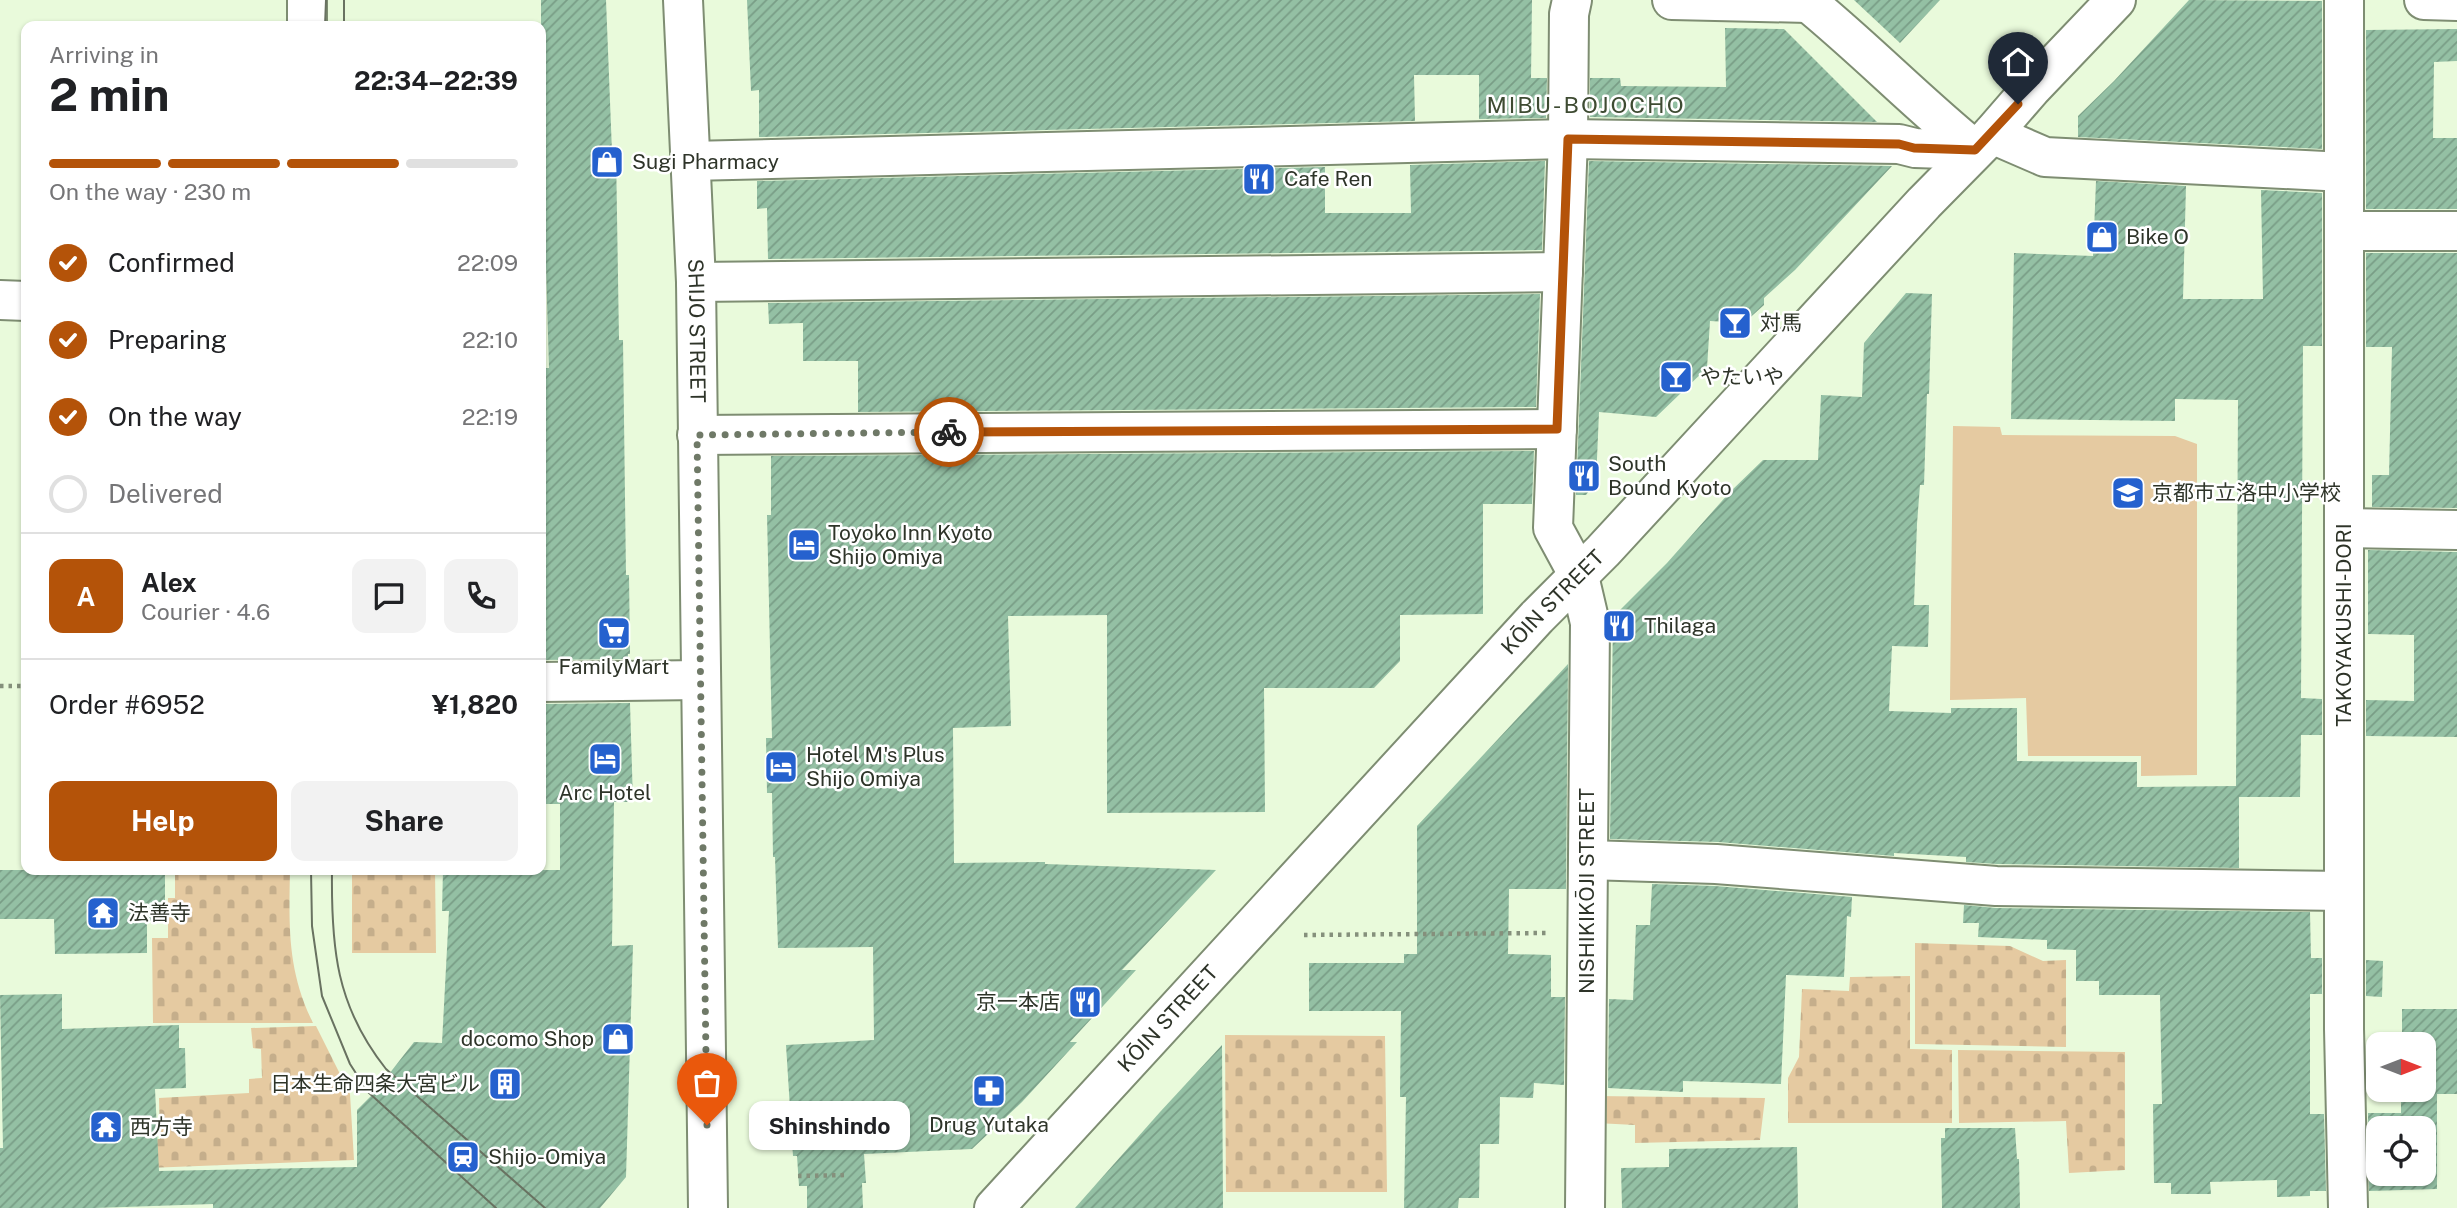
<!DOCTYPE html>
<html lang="en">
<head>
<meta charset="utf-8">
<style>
  :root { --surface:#fff; --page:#f2f2f2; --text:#202124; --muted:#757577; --line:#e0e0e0; --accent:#b45309 }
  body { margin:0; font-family:"Public Sans","Noto Sans JP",sans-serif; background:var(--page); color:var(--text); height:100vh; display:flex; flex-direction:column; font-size:26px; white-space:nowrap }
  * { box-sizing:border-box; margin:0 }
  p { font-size:23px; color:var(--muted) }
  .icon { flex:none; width:38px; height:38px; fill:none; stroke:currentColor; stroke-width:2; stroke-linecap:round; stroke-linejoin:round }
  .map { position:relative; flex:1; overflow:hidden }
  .panel { position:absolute; left:21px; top:21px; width:525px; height:854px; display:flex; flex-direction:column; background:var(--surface); border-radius:14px; box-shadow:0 2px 5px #0004 }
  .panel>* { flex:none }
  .needle { width:46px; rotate:90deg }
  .tools { position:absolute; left:2366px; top:1032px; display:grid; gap:14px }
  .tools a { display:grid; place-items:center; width:70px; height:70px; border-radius:14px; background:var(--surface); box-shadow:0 2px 5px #0004; font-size:35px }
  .pin { position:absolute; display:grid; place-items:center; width:60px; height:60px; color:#fff; margin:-72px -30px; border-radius:50% 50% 50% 0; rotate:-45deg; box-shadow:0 0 7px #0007 }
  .pin .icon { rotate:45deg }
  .courier { position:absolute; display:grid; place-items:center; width:70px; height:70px; margin:-35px; border:5px solid #b45309; border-radius:50%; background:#fff; color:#222; box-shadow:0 2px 9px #0007 }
  .bubble { position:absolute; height:49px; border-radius:14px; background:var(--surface); box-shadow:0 2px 5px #0004; font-size:23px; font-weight:700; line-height:49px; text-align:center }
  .summary em { font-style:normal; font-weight:700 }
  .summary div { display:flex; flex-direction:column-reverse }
  .summary { display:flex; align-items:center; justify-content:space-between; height:119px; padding:0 28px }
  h1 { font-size:46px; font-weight:700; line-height:52px }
  .bar { display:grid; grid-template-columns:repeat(4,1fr); gap:10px 7px; align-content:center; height:84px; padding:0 28px }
  .bar i { height:9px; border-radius:5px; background:var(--line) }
  .bar .active { background:var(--accent) }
  .bar p { grid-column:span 4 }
  .line { display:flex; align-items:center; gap:18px; padding:0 28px; border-top:2px solid var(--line) }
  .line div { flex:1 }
  .round { display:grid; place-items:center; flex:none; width:74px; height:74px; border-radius:14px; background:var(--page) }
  ol { padding:0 28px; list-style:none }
  li { display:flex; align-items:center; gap:21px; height:77px }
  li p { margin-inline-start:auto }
  li .icon { padding:7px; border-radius:50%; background:var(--accent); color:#fff; stroke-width:4 }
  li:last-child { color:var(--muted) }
  li i { width:38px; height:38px; border:4px solid var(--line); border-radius:50% }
  .action { display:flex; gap:14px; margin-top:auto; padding:14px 28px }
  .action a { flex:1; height:80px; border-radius:14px; background:var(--accent); color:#fff; font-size:28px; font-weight:700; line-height:80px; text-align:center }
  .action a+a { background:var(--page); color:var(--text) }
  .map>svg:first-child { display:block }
</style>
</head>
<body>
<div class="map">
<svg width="2457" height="1208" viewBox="0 0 2457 1208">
  <defs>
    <pattern id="cemetery-stones" width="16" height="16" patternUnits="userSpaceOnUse" patternTransform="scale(1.75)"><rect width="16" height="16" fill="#e5caa1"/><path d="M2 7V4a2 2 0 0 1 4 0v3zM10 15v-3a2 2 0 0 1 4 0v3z" fill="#c5ae8b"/></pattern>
    <pattern id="building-hatch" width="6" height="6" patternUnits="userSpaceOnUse" patternTransform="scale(1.75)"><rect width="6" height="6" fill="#94c0a4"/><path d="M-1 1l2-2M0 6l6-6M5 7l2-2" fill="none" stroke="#799d86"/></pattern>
  </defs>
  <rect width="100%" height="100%" fill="#e9fadb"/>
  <!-- cemetery -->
  <g fill="url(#cemetery-stones)">
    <path d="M175,870H290C289,926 287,970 313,1023H153L152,938H168V898H175Z"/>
    <path d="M352,870H435L436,953H352Z"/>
    <path d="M1915,943L2010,946L2043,961L2066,960V1047L1915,1044Z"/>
    <path d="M1910,976V1049L1952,1050V1123H1788V1078L1799,1057L1802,989L1849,991L1850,977Z"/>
    <path d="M316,1026L350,1094L354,1160L148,1168L147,1140L160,1139L159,1098L249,1093V1079L262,1078L261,1049L253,1048L251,1028Z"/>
    <path d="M1225,1035L1385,1036L1387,1192H1226Z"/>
    <path d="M1958,1050L2125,1052V1170L2069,1173L2066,1121L1959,1123Z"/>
    <path d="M1595,1096L1765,1098L1760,1140L1635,1143V1125L1596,1123Z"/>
  </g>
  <!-- garden -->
  <path fill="#e5caa1" d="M1953,426L2000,427L2002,435L2175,436L2197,444V775L2141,776V756H2028L2026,698L1950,700Z"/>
  <!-- building -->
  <g fill="url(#building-hatch)" fill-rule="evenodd">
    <path d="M541,0H606L612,152H616L619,340H623L626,575H629L630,654H628V659L541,660V368H549L545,232L541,233Z"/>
    <path d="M747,0H1532L1531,78H1547L1546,118L1479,119V75H1414L1415,121L759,137V90L751,91Z"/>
    <path d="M1854,0H1940L1900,43Z"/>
    <path d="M2189,0L2322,1V149L2078,137V116L2114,81Z"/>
    <path d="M1725,28L1784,29L1877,122L1590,117V78H1620L1621,86L1726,87Z"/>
    <path d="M2457,29V61L2434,62L2433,138H2457V209H2366V30Z"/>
    <path d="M1545,161L1542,250L768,259L767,208L757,209V181L1325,167V213H1411L1410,165Z"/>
    <path d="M1589,161L1892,166L1795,270L1764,298V305L1744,323L1710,321L1707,368L1656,417L1599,412L1596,482L1586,495H1576Z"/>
    <path d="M2096,181L2186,186L2183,299H2263L2261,190L2322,193V346H2303L2301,698L2322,699V735H2301L2300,797H2239V868L1997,864L1966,862V857L1894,853V856L1718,842L1610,839L1613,617L1667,563L1729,493L1763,460H1818L1821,395L1862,397L1864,343L1906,293L1932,294L1929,394H1927L1924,485H1920L1917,524L1914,605H1929L1928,647L1892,646L1889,711L1951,713V708H2017V761L2137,762V787L2236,786L2238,400L2175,399V421L2011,419L2014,253L2093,256Z"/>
    <path d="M2366,253H2457V508L2372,507V475H2389L2392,347H2366Z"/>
    <path d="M1540,294L1536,407L858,412V361H803V323L769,324L768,303Z"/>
    <path d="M1534,451L1532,504H1483V614L1400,615V661L1374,688H1264L1265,812L1107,813V615L1008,616L1011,726L953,728L954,863L1045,862V864L1216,870L1122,970H1136L1070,1042H1077L1022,1102L972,1149L864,1154L866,1183H862L863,1208H807V1186H799L797,1156H793L786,1045L874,1040L873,947L778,948L775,857H773L772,793H767L766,738H772L767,515H771V456Z"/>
    <path d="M2368,550L2457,552V737L2366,736V700L2414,701V635L2368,634Z"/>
    <path d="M1568,664L1566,889H1509L1508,954L1551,955V997H1565L1564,1085L1534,1083L1533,1098L1500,1097L1499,1144H1480L1479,1198H1459L1458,1208H1404L1406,1097H1400L1401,1011H1309V963H1404V954H1417V826Z"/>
    <path d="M630,703L633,802H614L612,946L633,945L626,1177L600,1208H213V1204L94,1208H0V1148H3L0,995L62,994V1029L179,1025V1048H185L186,1088L155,1089L159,1171L357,1167V1110L375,1092L414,1042L442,1043L449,911H442L443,870H560V804H541V704Z"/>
    <path d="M0,870H165V921H147V953L55,954L54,919H0Z"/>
    <path d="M1652,884L1715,886L1852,897L1851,917L1847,916L1844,977L1786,975L1781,1084L1683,1081V1092L1608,1088L1609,999L1633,1000L1636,925H1650Z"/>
    <path d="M1964,905L1996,908L2310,912L2311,958H2322V994H2310V1114H2324L2326,1191H2310V1196L2277,1197V1180L2210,1182L2211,1194H2171V1183H2154L2153,1104H2162L2160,995H2099V981H2076V950L2047,949V940L1978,937L1979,923H1963Z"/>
    <path d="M2366,960L2383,961L2382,997L2366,996Z"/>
    <path d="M2402,1009H2457V1094H2437V1189L2369,1191L2368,1113H2401V1090H2424V1045H2402ZM2378,1129H2424V1174H2378Z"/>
    <path d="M1222,1045L1223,1208H1075L1160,1112Z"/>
    <path d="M1945,1128H2015L2017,1159H2019L2020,1208H1942L1941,1138H1945Z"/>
    <path d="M1797,1147L1798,1208H1622L1621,1168L1669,1167V1149Z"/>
  </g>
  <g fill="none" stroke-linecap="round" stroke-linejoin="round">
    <defs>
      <g id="minor">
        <path d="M1572,0L1569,14L1568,139L1553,528L1579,576L1590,623L1585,1208"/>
        <path d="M1672,0L1808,3"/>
        <path d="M1805,0C1864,48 1916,102 1975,150"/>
        <path d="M2344,0V1029L2348,1208"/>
        <path d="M2424,0L2457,1"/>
        <path d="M307,26V0"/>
        <path d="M1992,134L2045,157L2344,172"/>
        <path d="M690,161L1568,139L1899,144L1915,148L1975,150"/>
        <path d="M2344,231H2457"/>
        <path d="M696,282L1563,272"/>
        <path d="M0,300L26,301"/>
        <path d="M697,435L1557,429"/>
        <path d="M2344,528L2457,530"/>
        <path d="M541,682L700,680"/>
        <path d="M1588,860L1716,864L1996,886L2344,891"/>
        <path id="s1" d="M994,1208L1537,617L1603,551L1924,203L1992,134L2031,89L2116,0"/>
      </g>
      <g id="major">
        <path id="s2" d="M683,0L696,282L708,1208"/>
      </g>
    </defs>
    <!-- minor casing -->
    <use href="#minor" stroke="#7e8d72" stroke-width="42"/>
    <!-- major casing -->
    <use href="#major" stroke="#7e8d72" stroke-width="42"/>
    <!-- path -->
    <g stroke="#85907c" stroke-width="4.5" stroke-dasharray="3.5 5" stroke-linecap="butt">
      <path d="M0,686H26"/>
      <path d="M1304,935L1548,933"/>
      <path d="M798,1176L848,1175"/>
    </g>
    <!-- minor -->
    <use href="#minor" stroke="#fff" stroke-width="38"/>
    <!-- major -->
    <use href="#major" stroke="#fff" stroke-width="38"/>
    <!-- tram -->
    <g stroke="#697261" stroke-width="2">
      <path d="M325,26L326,0"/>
      <path d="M344,26V0"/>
      <path d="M311,870L312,926L322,996L350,1064L368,1092L496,1208"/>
      <path d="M332,870C331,948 336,1006 386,1069L545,1208"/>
    </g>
  </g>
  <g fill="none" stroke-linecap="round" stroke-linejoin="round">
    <!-- done -->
    <path stroke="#6f7967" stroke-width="7" stroke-dasharray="0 12.6" d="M707,1125L697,435L949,432"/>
    <!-- route -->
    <path stroke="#b45309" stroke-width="9" d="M949,432L1557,429L1568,139L1899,144L1914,148L1975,150L2018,104"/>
  </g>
  <!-- icons -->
  <defs>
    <symbol id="shop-square" viewBox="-11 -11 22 22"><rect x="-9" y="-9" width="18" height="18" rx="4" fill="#2561ce" stroke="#fff"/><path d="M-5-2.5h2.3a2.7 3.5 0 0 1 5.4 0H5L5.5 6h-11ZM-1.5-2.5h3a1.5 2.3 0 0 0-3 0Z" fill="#fff"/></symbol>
    <symbol id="restaurant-square" viewBox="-11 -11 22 22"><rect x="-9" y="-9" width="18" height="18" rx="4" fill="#2561ce" stroke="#fff"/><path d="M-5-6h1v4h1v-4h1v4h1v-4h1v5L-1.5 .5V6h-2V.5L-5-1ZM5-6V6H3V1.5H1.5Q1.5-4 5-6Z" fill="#fff"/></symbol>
    <symbol id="bar-square" viewBox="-11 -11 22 22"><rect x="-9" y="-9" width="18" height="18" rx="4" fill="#2561ce" stroke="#fff"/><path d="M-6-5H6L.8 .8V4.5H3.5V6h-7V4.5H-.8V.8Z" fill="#fff"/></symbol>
    <symbol id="school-square" viewBox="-11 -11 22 22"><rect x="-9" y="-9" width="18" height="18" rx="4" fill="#2561ce" stroke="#fff"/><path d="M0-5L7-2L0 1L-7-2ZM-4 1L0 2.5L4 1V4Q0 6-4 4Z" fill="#fff"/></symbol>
    <symbol id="hotel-square" viewBox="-11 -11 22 22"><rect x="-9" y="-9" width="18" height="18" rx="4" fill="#2561ce" stroke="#fff"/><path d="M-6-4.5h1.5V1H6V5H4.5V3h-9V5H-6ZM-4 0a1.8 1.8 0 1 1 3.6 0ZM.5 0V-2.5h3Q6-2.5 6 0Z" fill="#fff"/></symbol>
    <symbol id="supermarket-square" viewBox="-11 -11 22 22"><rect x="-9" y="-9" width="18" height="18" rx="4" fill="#2561ce" stroke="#fff"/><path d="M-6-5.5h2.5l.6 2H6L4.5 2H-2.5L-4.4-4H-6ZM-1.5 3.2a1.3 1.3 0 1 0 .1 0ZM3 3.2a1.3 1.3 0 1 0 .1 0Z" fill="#fff"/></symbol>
    <symbol id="temple-square" viewBox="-11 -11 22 22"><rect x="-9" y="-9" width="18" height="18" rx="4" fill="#2561ce" stroke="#fff"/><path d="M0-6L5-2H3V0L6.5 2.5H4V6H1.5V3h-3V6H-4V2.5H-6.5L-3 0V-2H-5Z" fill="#fff"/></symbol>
    <symbol id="building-square" viewBox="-11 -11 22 22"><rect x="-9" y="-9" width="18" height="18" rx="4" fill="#2561ce" stroke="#fff"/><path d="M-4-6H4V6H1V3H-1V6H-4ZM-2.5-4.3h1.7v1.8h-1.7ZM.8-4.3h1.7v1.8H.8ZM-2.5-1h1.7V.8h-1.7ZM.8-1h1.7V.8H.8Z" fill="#fff"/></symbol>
    <symbol id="pharmacy-square" viewBox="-11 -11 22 22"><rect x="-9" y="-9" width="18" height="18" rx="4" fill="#2561ce" stroke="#fff"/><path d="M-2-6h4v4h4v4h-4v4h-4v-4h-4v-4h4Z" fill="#fff"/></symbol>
    <symbol id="station-square" viewBox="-11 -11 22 22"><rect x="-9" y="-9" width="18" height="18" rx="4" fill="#2561ce" stroke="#fff"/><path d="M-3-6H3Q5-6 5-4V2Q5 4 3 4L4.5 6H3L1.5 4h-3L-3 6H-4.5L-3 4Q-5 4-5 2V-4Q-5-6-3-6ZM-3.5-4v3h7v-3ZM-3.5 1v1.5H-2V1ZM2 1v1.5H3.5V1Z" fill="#fff"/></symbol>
  </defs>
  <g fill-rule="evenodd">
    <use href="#shop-square" x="588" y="143" width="38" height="38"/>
    <use href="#restaurant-square" x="1240" y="160" width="38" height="38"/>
    <use href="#shop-square" x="2083" y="218" width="38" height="38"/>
    <use href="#bar-square" x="1716" y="304" width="38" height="38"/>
    <use href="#bar-square" x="1657" y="358" width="38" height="38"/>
    <use href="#restaurant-square" x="1565" y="457" width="38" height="38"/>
    <use href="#school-square" x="2109" y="474" width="38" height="38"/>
    <use href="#hotel-square" x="785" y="526" width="38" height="38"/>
    <use href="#restaurant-square" x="1600" y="607" width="38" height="38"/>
    <use href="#supermarket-square" x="595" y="614" width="38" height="38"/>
    <use href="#hotel-square" x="586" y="740" width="38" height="38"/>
    <use href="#hotel-square" x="762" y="748" width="38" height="38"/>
    <use href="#temple-square" x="84" y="894" width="38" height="38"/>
    <use href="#restaurant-square" x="1066" y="983" width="38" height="38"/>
    <use href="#shop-square" x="599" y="1020" width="38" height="38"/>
    <use href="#building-square" x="486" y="1065" width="38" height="38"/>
    <use href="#pharmacy-square" x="970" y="1072" width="38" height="38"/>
    <use href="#temple-square" x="87" y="1108" width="38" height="38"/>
    <use href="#station-square" x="444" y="1138" width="38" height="38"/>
  </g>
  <g text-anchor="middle" stroke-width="5" stroke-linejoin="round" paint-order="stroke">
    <!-- poi labels -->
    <g font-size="21" fill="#2e3429" stroke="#fff" text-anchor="start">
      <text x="632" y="169">Sugi Pharmacy</text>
      <text x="1284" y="186">Cafe Ren</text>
      <text x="2126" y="244">Bike O</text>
      <text x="1760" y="330">対馬</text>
      <text x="1700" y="384">やたいや</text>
      <text x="1608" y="471">South<tspan x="1608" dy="24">Bound Kyoto</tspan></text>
      <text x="2152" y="500">京都市立洛中小学校</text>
      <text x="828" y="540">Toyoko Inn Kyoto<tspan x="828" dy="24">Shijo Omiya</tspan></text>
      <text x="1644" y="633">Thilaga</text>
      <text x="614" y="674" text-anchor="middle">FamilyMart</text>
      <text x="806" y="762">Hotel M's Plus<tspan x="806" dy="24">Shijo Omiya</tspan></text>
      <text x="605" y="800" text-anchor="middle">Arc Hotel</text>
      <text x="128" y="920">法善寺</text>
      <text x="1060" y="1009" text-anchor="end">京一本店</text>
      <text x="594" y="1046" text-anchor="end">docomo Shop</text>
      <text x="480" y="1091" text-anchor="end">日本生命四条大宮ビル</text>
      <text x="989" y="1132" text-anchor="middle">Drug Yutaka</text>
      <text x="130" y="1134">西方寺</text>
      <text x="488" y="1164">Shijo-Omiya</text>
    </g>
    <!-- street labels -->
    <g font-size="21" fill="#2e3429" stroke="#fff">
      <text dy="7" stroke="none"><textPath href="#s2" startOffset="331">SHIJO STREET</textPath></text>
      <text dy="7" stroke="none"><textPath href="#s1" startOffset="824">KŌIN STREET</textPath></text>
      <text transform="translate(2344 625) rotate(-90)" y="7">TAKOYAKUSHI-DORI</text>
      <text transform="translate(1587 891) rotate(-90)" y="7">NISHIKIKŌJI STREET</text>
      <text dy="7" stroke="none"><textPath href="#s1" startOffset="257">KŌIN STREET</textPath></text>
    </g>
    <!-- neighbourhood labels -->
    <g font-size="23" letter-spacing="2" fill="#3e4b32" stroke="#fff">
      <text x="1586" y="113">MIBU-BOJOCHO</text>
    </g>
  </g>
</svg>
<div class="tools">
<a><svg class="needle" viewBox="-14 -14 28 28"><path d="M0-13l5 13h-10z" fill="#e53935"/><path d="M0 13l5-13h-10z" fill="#757577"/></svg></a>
<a><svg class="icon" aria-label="locate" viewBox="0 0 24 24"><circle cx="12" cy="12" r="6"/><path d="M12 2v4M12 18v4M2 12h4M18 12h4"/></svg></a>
</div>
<div class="pin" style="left:707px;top:1125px;background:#ea580c"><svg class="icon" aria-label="bag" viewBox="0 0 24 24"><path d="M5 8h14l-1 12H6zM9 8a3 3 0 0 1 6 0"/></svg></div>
<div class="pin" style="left:2018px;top:104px;background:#1f2937"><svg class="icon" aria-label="home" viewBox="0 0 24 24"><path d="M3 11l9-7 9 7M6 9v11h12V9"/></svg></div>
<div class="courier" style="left:949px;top:432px"><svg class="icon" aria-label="bike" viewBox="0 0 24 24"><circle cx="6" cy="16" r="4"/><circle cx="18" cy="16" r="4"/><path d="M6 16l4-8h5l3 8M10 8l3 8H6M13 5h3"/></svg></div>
<div class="bubble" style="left:749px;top:1101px;width:161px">Shinshindo</div>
<section class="panel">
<div class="summary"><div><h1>2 min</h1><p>Arriving in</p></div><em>22:34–22:39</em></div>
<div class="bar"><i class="active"></i><i class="active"></i><i class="active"></i><i></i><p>On the way · 230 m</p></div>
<ol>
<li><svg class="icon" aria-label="check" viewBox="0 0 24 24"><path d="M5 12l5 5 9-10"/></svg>Confirmed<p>22:09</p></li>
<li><svg class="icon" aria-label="check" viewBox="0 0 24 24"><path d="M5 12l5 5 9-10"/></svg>Preparing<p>22:10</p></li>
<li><svg class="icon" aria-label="check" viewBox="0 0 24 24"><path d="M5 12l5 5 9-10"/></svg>On the way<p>22:19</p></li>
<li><i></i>Delivered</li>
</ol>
<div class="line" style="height:126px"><b class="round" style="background:var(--accent);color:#fff">A</b><div><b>Alex</b><p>Courier · 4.6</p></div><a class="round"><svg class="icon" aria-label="chat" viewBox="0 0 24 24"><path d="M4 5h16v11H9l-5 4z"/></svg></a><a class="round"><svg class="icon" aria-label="phone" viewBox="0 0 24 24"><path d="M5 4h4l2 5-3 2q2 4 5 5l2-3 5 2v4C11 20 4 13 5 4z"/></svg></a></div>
<div class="line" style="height:91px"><div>Order #6952</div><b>¥1,820</b></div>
<div class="action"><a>Help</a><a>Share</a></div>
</section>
</div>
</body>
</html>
